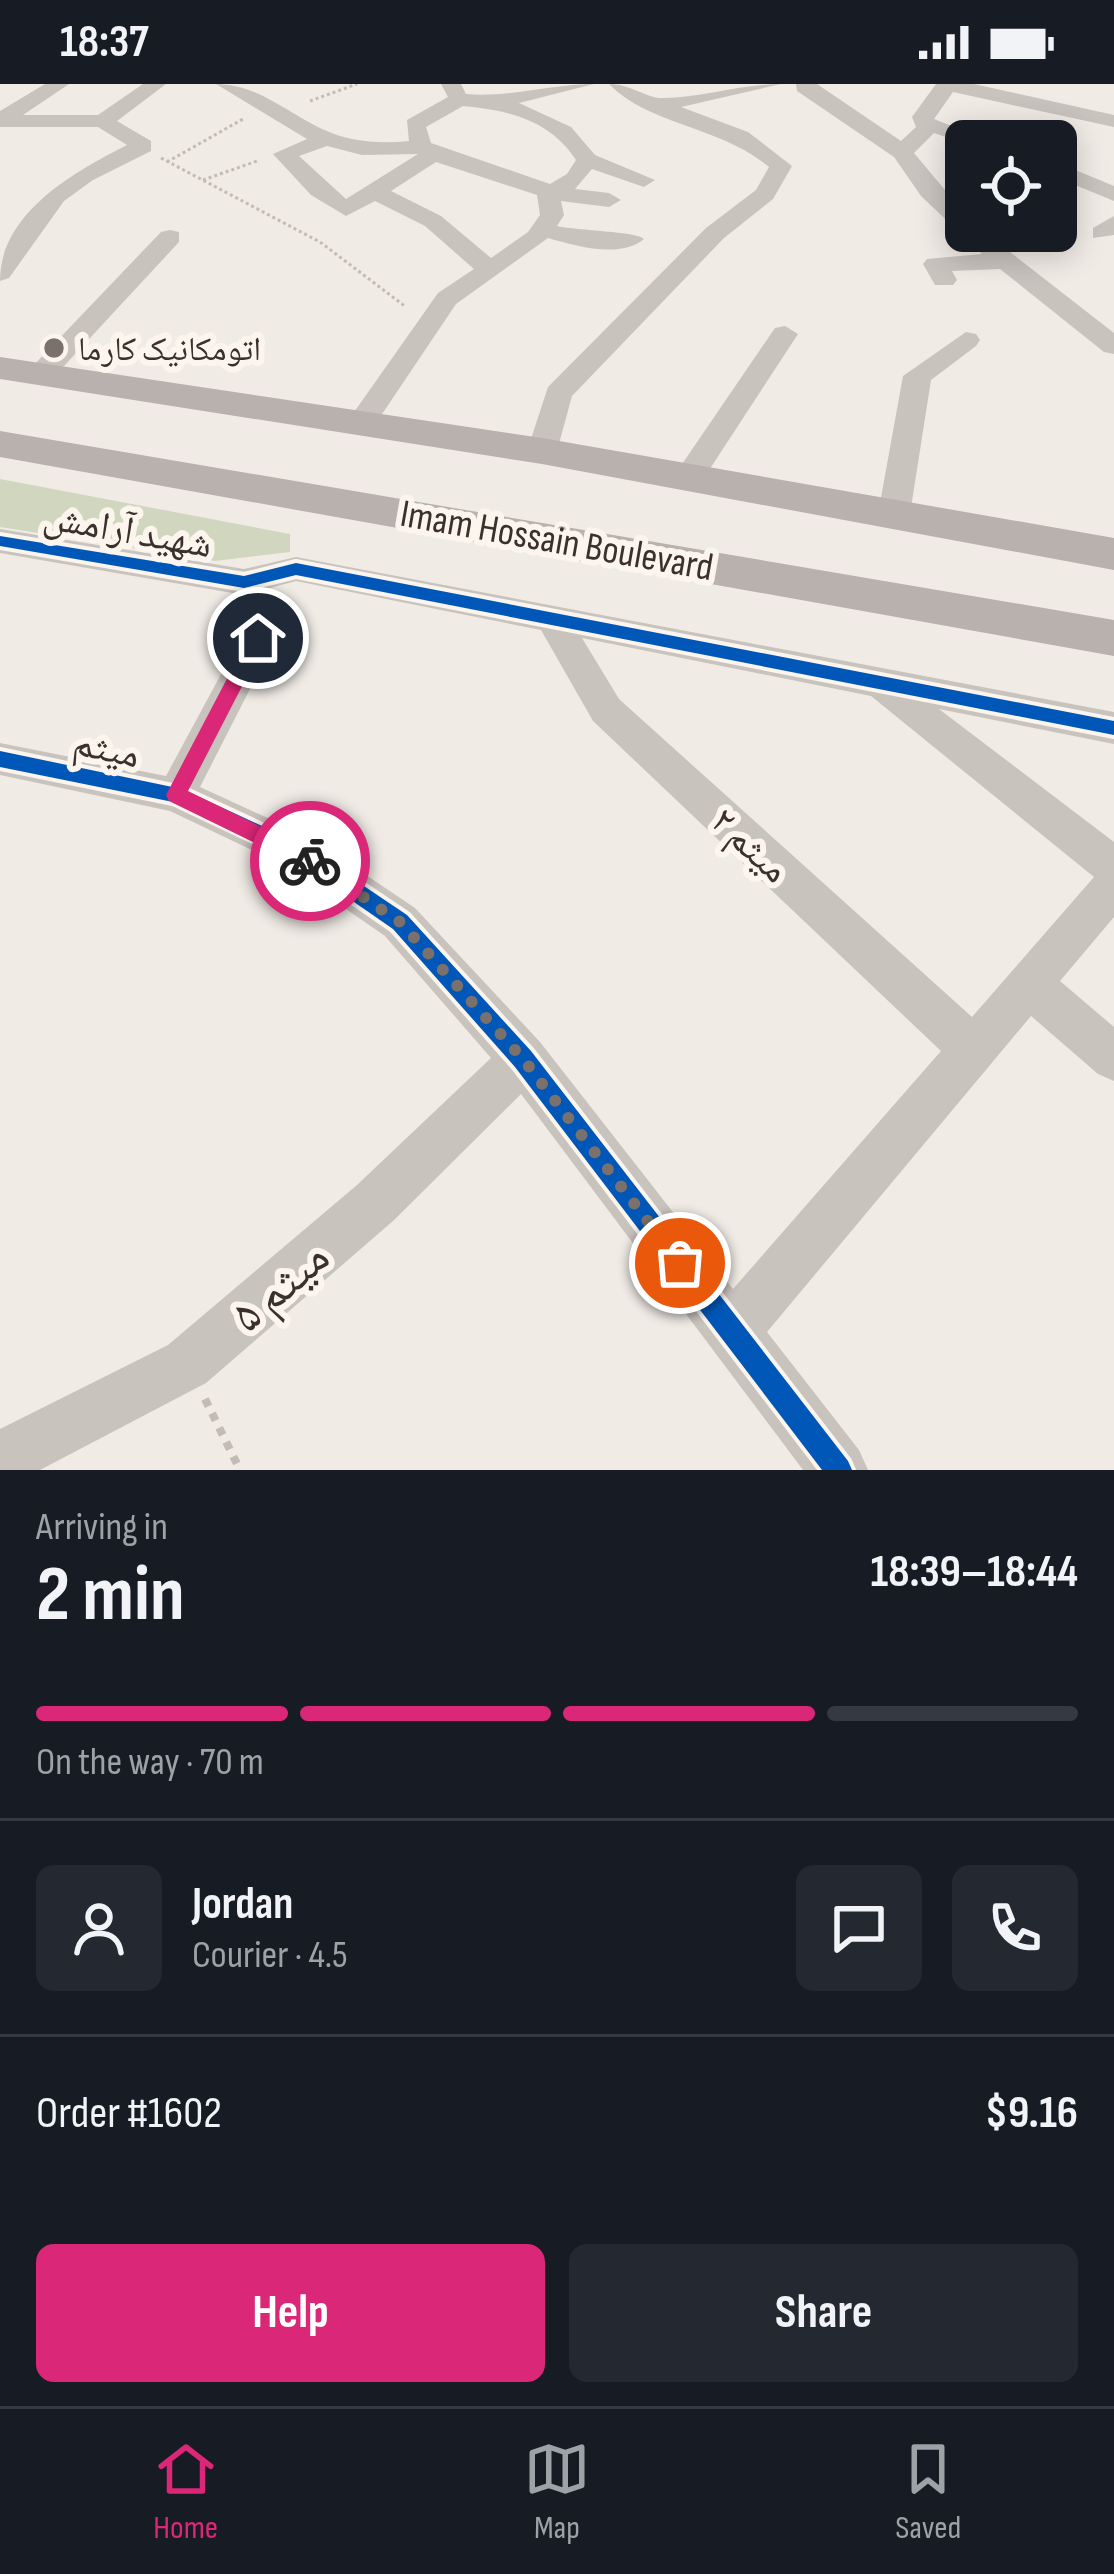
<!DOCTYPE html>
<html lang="en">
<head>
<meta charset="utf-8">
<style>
  :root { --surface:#171b24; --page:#242831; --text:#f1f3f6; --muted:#9ea1a6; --line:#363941; --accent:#db2777 }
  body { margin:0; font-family:"Sofia Sans Condensed","Noto Naskh Arabic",sans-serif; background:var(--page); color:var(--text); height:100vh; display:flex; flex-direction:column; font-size:45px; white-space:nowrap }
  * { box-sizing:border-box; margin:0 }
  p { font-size:39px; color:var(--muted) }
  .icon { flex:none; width:66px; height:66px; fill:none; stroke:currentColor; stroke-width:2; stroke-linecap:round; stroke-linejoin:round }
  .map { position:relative; height:1386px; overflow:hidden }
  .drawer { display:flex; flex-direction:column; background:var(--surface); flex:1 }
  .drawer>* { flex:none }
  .tools { position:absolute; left:945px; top:36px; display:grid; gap:24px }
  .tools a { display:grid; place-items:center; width:132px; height:132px; border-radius:18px; background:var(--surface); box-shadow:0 6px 30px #0003; font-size:60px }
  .pin { position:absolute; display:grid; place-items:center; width:102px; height:102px; color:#fff; margin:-51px; border:6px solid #fff; border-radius:50%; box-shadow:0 3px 12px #0007 }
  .courier { position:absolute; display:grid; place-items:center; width:120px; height:120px; margin:-60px; border:9px solid #db2777; border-radius:50%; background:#fff; color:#222; box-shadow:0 3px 15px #0007 }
  .headline em { font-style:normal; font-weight:700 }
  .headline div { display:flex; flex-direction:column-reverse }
  .headline { display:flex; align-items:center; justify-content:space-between; height:204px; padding:0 36px }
  h1 { font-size:78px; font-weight:700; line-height:90px }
  .bar { display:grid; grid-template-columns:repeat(4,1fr); gap:18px 12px; align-content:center; height:144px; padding:0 36px }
  .bar i { height:15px; border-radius:9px; background:var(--line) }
  .bar .selected { background:var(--accent) }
  .bar p { grid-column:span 4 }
  .line { display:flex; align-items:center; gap:30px; padding:0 36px; border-top:3px solid var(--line) }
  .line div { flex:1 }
  .round { display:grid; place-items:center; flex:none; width:126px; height:126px; border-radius:18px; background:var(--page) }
  .action { display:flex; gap:24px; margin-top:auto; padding:24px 36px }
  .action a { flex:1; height:138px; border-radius:18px; background:var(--accent); color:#fff; font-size:48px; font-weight:700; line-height:138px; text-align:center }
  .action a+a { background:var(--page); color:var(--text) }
  .status { display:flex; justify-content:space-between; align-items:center; height:84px; padding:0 60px; background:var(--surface); direction:ltr }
  .status svg { height:33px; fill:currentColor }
  .tab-bar { display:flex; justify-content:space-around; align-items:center; height:168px; border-top:3px solid var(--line); background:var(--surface); font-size:33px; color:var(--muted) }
  .tab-bar a { display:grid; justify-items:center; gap:6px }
  .tab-bar .selected { color:var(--accent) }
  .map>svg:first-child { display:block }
</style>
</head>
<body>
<div class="status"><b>18:37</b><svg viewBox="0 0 49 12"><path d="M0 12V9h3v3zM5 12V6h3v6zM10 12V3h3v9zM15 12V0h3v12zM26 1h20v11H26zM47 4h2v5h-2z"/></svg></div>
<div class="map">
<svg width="1114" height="1386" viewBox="0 0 1114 1386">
  <rect width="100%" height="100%" fill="#f0ebe5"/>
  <!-- green -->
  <path fill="#d1d6bf" d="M0,395L290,450V468L215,477L0,443Z"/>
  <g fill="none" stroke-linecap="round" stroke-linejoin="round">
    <!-- path-far1 -->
    <g stroke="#c2bbb6" stroke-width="3" stroke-dasharray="3 3" stroke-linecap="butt">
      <path d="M310,17L357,0"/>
      <path d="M161,74L320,158L406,223"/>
      <path d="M167,78L243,35"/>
      <path d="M203,96L257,77"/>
    </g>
    <!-- path -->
    <path stroke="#c2bbb6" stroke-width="8" stroke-dasharray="8 8" stroke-linecap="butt" d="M205,1315L240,1386"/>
    <!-- minor -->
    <g fill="#c9c3be" fill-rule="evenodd">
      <path d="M45,0H69L23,31H98L143,0H166L117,37L151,57V67L93,96L64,117L9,194L0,197C0,129 74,88 127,61L98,43H0V27Z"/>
      <path d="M216,0C257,0 286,28 322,45C350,58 378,60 409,57L407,36L448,13L441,0H461L466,10C508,14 551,0 594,0L519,19L571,43L595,71L655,96L644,103L592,85L575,105L609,109L621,116L609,123L561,117L564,131L557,142C579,147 635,147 644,155C620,175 576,162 548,154L456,220L372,345H352L347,338L352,331L438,209L474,185L425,142L375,117L346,132L311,111L273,70L307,55ZM463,22C508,26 550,36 576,76L567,90L550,100L431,59L426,43ZM327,62L362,71L418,70L346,115L299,72ZM436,78L537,111L540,131L528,148L491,174L441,132L391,107Z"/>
      <path d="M609,0C632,0 646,15 664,14C701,14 739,0 781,0L681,23L748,48L792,82L773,115L724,154L572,312L557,367L542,377L527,367L548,303L706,144L756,106L769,83C721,42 650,42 609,0Z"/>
      <path d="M796,0H817L901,57L916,43L912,33L936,0H974L1114,31V43L953,8L934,35L989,57L966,60L934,49L914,69L966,131V147H983L1114,249V270L1104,268L1000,185L952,187L957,196L953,201H935L923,180L927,175L982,170L921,112L894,73L797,7Z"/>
      <path d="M1056,78L1114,102V117L1056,93Z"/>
      <path d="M1114,132V151L1093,154V144Z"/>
      <path d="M170,146L179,148V158L52,295H32L28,289L32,283L161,148Z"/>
      <path d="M785,242L798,250L700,400H678L674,393L678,386L775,244Z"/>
      <path d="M966,248L976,250L980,256L976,262L931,296L910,430L905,438H883L878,430L903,292Z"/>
      <path d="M0,445L244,485L296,473L1114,628V660L939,625L1114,758V833L1060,897L1114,943V997L1098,990L1031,932L767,1248L859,1366L868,1386H803L521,1010L393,1137L206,1299L40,1386H0V1345L168,1261L357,1101L491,974L385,852L281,780L170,727L0,691V659L166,692L246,544L258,540L270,544L276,554L200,703L311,754L415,824L540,958L733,1205L941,967L593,637L541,546L296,497L244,511L0,469ZM582,554L871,612L1094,793L972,933L619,615Z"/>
    </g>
    <!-- major -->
    <g fill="#b8b1ad" fill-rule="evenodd">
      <path d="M0,273L542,354L1114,454V486L542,380L0,295Z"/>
      <path d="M0,347L1114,536V572L0,373Z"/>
    </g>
    <defs>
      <g id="cycleway">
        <path d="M0,452L244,492L296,479L1114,637V651L296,491L244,504L0,462Z"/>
        <path d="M0,667L182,705L303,761L407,831L531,967L848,1377L852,1386H822L515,983L393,845L289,773L173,718L0,683Z"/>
      </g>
    </defs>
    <!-- cycleway casing -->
    <use href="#cycleway" stroke="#fbf5ee" stroke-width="8"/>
    <!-- cycleway -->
    <use href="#cycleway" fill="#0057b8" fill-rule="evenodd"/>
  </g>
  <!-- route -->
  <path fill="#db2777" d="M258,547L267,554L188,707L317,770V784L310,786L169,717L166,711L251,549Z"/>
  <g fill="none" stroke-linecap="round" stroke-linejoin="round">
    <!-- done -->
    <path stroke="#7a716c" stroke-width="12" stroke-dasharray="0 21.6" d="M310,777L400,838L523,975L680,1179"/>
  </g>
  <!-- markers -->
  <circle fill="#7a716c" stroke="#fbf5ee" stroke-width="4.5" cx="54" cy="264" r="12"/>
  <g text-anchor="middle" stroke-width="12" stroke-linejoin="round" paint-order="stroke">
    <!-- far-poi labels -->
    <g font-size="33" fill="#3b302b" stroke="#fbf5ee" text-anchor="start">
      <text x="78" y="276">اتومکانیک کارما</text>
    </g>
    <!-- street labels -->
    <g font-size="39" fill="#3b302b" stroke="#fbf5ee">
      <text transform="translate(128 445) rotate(10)" y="14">شهید آرامش</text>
      <text transform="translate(557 455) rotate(10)" y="14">Imam Hossain Boulevard</text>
      <text transform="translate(107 663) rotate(12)" y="14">میثم</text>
      <text transform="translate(751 760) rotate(43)" y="14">میثم ۲</text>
    </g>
    <!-- near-street labels -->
    <g font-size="48" fill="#3b302b" stroke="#fbf5ee">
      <text transform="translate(279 1201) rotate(-41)" y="17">میثم ۵</text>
    </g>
  </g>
</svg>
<div class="tools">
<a><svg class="icon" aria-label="locate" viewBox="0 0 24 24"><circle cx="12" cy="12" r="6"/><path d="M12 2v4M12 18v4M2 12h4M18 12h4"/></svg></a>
</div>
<div class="pin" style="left:680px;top:1179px;background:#ea580c"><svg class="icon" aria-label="bag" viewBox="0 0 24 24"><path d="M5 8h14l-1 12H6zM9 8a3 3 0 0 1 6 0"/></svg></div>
<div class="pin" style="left:258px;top:554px;background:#1f2937"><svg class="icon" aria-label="home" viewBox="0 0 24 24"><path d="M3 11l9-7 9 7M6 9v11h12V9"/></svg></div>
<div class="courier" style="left:310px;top:777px"><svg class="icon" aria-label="bike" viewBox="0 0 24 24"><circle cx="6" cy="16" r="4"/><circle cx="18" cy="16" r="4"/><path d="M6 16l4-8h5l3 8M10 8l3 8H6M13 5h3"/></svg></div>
</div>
<section class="drawer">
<div class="headline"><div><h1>2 min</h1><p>Arriving in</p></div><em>18:39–18:44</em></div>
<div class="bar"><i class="selected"></i><i class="selected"></i><i class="selected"></i><i></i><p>On the way · 70 m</p></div>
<div class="line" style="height:216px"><a class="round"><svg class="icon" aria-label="person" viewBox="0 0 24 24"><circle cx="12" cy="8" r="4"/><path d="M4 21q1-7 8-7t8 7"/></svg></a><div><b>Jordan</b><p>Courier · 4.5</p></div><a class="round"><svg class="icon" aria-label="chat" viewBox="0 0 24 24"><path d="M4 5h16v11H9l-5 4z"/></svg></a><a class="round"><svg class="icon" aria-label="phone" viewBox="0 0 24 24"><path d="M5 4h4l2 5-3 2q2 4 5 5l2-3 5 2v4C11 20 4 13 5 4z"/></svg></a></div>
<div class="line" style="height:156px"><div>Order #1602</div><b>$9.16</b></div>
<div class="action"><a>Help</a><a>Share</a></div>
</section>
<nav class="tab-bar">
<a class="selected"><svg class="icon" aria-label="home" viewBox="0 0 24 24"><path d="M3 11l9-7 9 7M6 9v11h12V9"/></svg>Home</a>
<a><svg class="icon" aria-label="map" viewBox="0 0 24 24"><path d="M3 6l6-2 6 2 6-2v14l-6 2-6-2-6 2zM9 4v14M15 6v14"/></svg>Map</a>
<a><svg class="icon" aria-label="saved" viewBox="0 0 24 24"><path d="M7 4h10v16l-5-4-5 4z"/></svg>Saved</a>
</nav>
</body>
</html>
